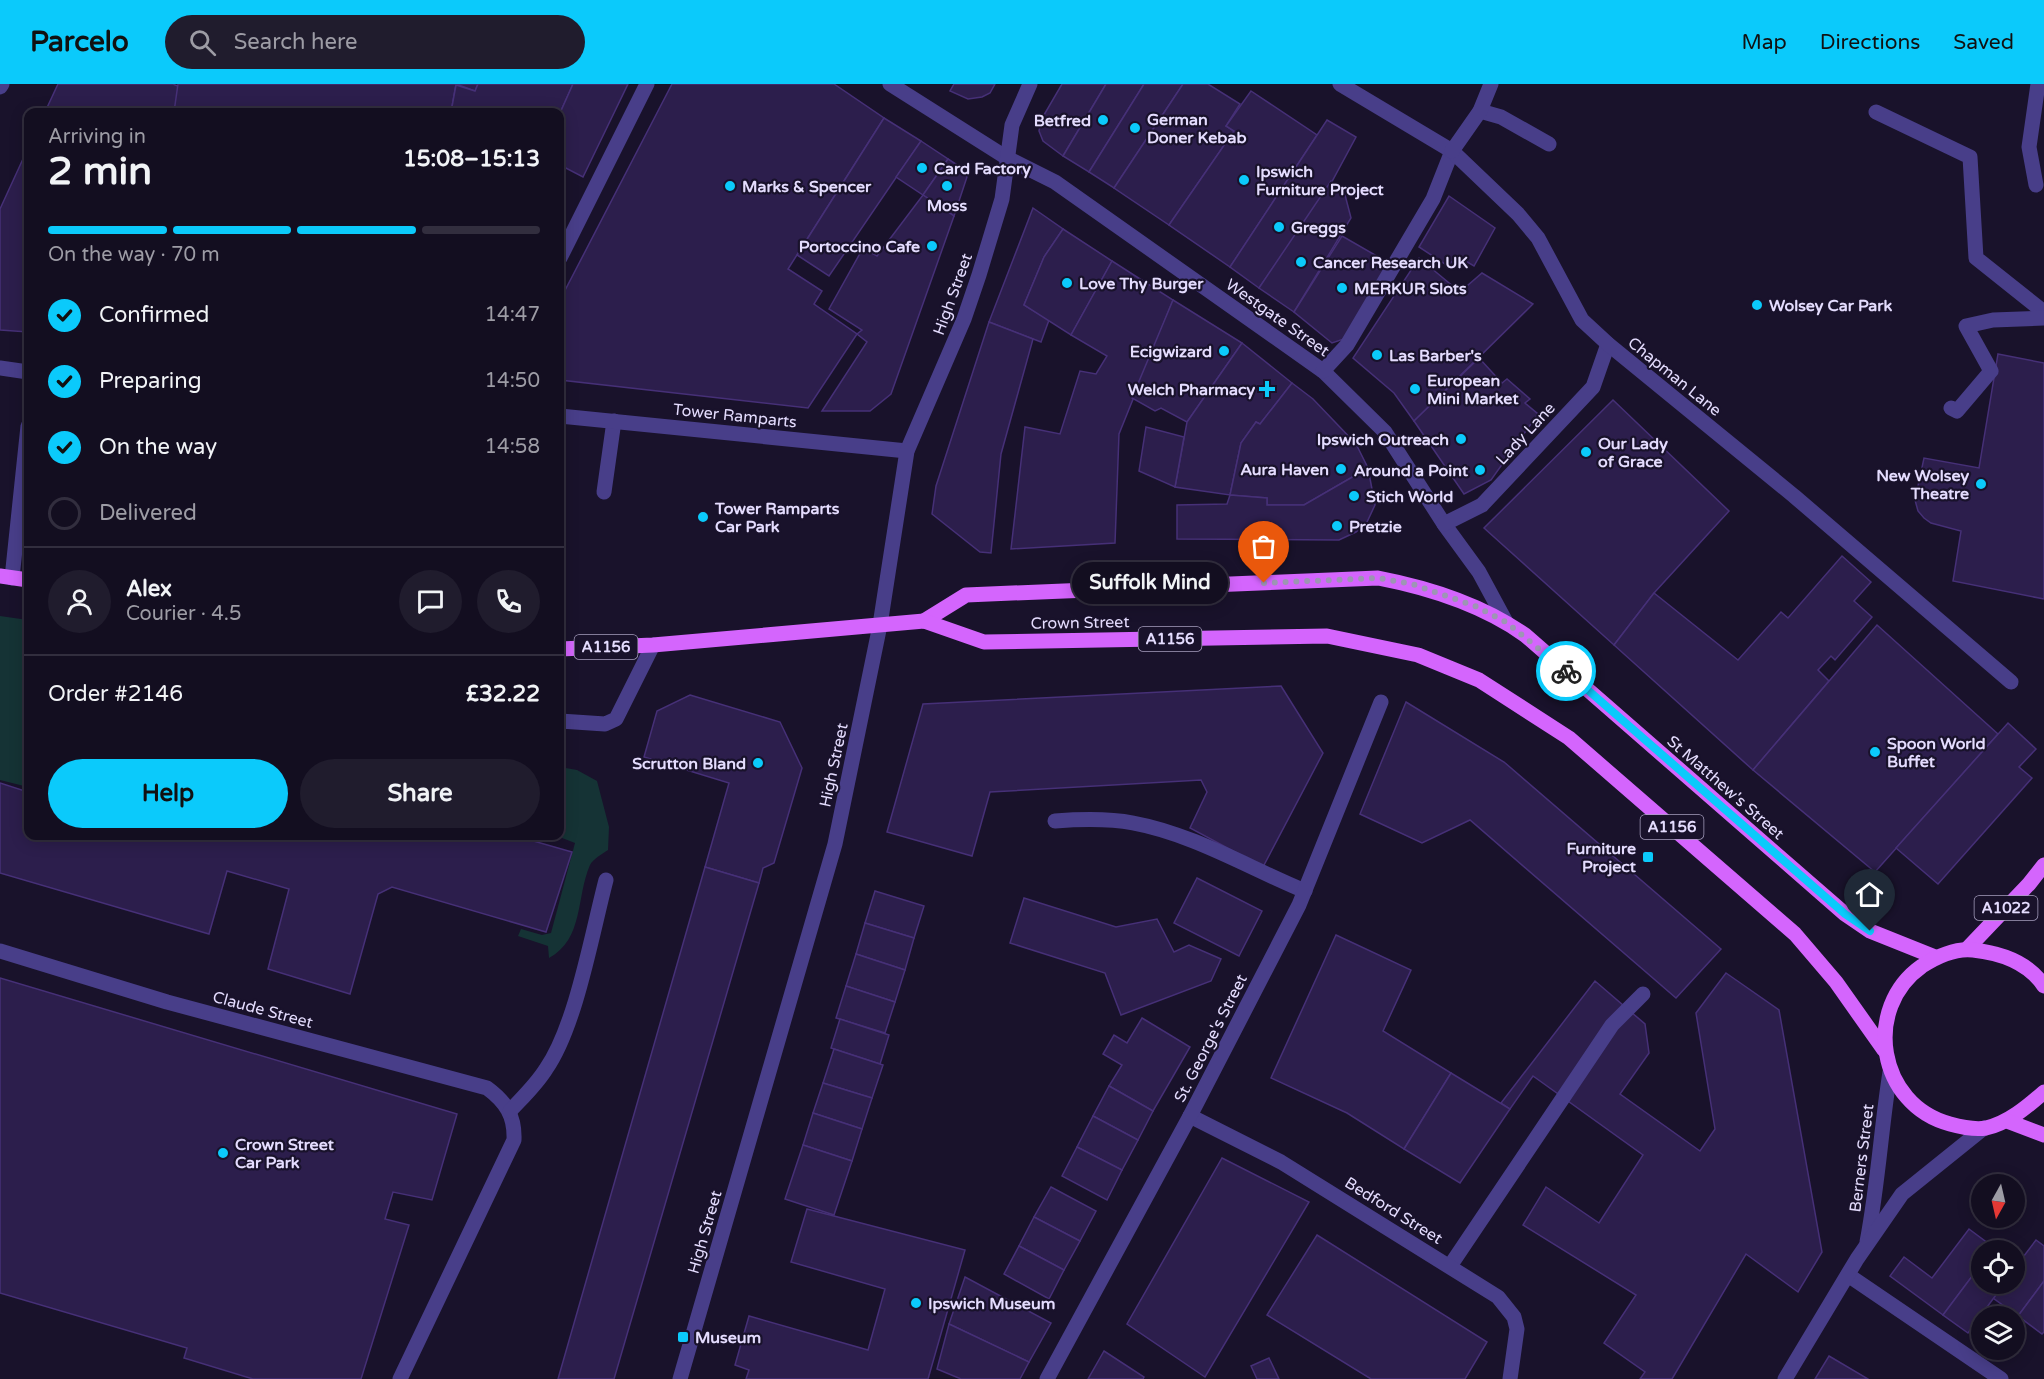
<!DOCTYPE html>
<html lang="en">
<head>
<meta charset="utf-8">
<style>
  :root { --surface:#130e20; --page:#201c2d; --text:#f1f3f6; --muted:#9d9ca5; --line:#322e3e; --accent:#0bcafb }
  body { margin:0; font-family:"Varela Round",sans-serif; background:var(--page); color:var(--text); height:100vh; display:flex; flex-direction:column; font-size:22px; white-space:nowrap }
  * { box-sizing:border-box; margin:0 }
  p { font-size:20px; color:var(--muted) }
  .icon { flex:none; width:33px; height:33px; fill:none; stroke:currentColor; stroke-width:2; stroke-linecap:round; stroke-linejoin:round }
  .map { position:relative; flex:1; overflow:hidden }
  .panel { position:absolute; left:24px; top:24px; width:540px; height:732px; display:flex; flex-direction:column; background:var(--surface); border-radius:12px; box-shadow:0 3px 15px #0003,0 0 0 2px var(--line) }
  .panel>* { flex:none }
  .needle { width:39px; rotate:188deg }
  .fabs { position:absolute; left:1971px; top:1090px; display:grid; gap:12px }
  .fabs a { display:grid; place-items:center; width:54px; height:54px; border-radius:50%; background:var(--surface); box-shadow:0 3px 15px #0003,0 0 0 2px var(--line); font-size:30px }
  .pin { position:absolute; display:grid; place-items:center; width:51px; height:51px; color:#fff; margin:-62px -26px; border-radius:50% 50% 50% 0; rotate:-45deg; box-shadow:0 0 6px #0007 }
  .pin .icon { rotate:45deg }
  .courier { position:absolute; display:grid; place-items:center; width:60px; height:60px; margin:-30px; border:4px solid #0bcafb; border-radius:50%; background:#fff; color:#222; box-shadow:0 2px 8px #0007 }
  .bubble { position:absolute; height:42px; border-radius:21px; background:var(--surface); box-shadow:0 3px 15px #0003,0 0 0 2px var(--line); font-size:20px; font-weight:700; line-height:42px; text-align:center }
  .summary em { font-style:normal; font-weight:700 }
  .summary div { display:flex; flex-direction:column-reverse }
  .summary { display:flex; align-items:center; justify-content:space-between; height:102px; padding:0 24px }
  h1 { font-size:39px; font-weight:700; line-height:45px }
  .bar { display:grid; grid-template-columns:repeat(4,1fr); gap:9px 6px; align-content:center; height:72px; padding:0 24px }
  .bar i { height:8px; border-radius:4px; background:var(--line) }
  .bar .on { background:var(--accent) }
  .bar p { grid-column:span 4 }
  .line { display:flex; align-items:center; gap:15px; padding:0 24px; border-top:2px solid var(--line) }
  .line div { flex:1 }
  .round { display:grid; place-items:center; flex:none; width:63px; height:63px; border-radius:32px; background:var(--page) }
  ol { padding:0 24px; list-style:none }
  li { display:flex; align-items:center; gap:18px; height:66px }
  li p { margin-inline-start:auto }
  li .icon { padding:6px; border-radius:50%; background:var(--accent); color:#111; stroke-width:4 }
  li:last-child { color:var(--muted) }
  li i { width:33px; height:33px; border:3px solid var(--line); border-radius:50% }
  .action { display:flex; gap:12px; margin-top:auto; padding:12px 24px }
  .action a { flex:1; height:69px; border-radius:36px; background:var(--accent); color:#111; font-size:24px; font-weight:700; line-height:69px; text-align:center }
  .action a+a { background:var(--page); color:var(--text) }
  header { display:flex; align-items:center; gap:36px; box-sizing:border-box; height:84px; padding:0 30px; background:var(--accent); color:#111 }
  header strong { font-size:28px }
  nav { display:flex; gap:33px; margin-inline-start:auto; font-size:21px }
  .search { width:420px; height:54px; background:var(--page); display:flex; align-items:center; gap:15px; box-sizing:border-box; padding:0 21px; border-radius:33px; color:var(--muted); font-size:22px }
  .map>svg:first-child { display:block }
</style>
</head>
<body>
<header>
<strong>Parcelo</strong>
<div class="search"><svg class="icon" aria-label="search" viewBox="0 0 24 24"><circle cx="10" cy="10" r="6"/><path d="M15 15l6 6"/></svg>Search here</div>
<nav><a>Map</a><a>Directions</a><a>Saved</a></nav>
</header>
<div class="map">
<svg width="2044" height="1295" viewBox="0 0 2044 1295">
  <rect width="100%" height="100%" fill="#19122b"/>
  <!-- green -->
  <g fill="#153335">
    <path d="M0,532L28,536V703L0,696Z"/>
    <path d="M560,683L577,686L597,697L609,743L608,766C602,770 593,775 590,781C576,813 584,855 549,874L548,862L518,852L521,845L542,851L551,849L575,759L557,752H560Z"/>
  </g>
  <!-- building -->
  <g fill="#2c1e4c" stroke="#463077" stroke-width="1.5">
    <path d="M58,0H173L180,3L174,28H45Z"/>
    <path d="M178,0H456L451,28H174Z"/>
    <path d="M456,0H478L475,7Z"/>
    <path d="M478,0H573L560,29L451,28L456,1L475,7Z"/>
    <path d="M573,0H628L583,93L560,81V29Z"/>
    <path d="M672,0H834L884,34L788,185L822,207L814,220L857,250L808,324L560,296V216Z"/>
    <path d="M954,0H995L990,9L982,13L968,15L950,7Z"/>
    <path d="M1062,0H1106L1063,72L1043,57L1039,47L1041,36Z"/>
    <path d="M1106,0H1144L1089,88L1063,72Z"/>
    <path d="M1144,0H1183L1114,104L1089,88Z"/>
    <path d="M1183,0H1208L1240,20L1226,42L1234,47L1169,141L1114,104Z"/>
    <path d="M1251,7L1317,51L1230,183L1169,141L1234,47L1226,42Z"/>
    <path d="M884,34L921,57L829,192L797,171Z"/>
    <path d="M1327,36L1356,53L1329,103L1259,204L1230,183Z"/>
    <path d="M921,57L948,75L923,111L896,93Z"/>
    <path d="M28,64V248L0,246V125Z"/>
    <path d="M948,75L959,82L967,93L954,132L923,111Z"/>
    <path d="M1331,97L1344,107L1351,134L1294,228L1259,204Z"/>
    <path d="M923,111L954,132L891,310L870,327H822L867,258L857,250L862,246L829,225L863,164L877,172Z"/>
    <path d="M1449,112L1495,144L1474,182L1457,172L1448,182L1419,163Z"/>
    <path d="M1033,124L1063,145L1044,173L1024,221L1049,236L1041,258L989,238Z"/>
    <path d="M1063,145L1112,177L1071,251L1024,221L1044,173Z"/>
    <path d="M1342,152L1389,179L1344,255L1332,259L1294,228Z"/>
    <path d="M1419,174L1460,208L1482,189L1533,220L1414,337L1394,309L1353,274Z"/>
    <path d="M1112,177L1173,216L1119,350L1115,459L1011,465L1025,343L1060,350L1080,287L1096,290L1107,272L1071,251Z"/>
    <path d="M1173,216L1242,259L1187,338L1161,324L1155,327L1132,314Z"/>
    <path d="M989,238L1033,255L1001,370L991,469L980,468L932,430L936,402Z"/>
    <path d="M1242,259L1292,299L1260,340L1256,338L1241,359L1230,411L1175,403L1187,338Z"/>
    <path d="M1998,270L2044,279V515L1953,497L1961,447L1931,439L1924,434L1918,427L1915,416L1924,374L1979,384Z"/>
    <path d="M1479,274L1502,299L1507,295L1530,315L1525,319L1538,330L1491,396L1464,410L1414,337Z"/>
    <path d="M1292,299L1313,315L1356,360L1368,384L1304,421H1267V414L1230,411L1241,359L1256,338L1260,340Z"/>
    <path d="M1613,316L1729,427L1654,509L1614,561L1484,444Z"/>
    <path d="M1146,343L1184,353L1175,403L1139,387Z"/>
    <path d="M1368,384L1375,421L1367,438L1356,448L1339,456L1177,455V421L1227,420L1230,411L1267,414V421H1304Z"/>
    <path d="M1842,472L1871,498L1854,517L1872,533L1835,576L1831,572L1818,586L1829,597L1753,686L1614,561L1654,509L1738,576L1781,528L1788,534Z"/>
    <path d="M1877,541L1998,650L1875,788L1753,686Z"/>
    <path d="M1281,602L1323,669L1263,783L1190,744L1207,708L1201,696L990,708L972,772L887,748L923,620Z"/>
    <path d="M690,611L780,638L802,684L774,779L763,784L759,799L705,783L729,699L644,673L657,627Z"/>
    <path d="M1406,618L1504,678L1721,865L1676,914L1470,736L1422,759L1360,730Z"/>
    <path d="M2008,639L2036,665L2019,683L2032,694L1938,800L1896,764Z"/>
    <path d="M0,699L28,708V752H295V755L303,757L305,752H524L523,754L572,768L546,848L392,803L378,810L350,910L268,885L289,805L227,787L209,850L0,789Z"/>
    <path d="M705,783L759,799L614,1295H558Z"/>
    <path d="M1197,794L1262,827L1239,872L1174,839Z"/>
    <path d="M875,807L924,822L914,854L865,839Z"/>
    <path d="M1024,814L1116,843L1157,835L1174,868L1189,861L1221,875L1211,897L1121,931L1105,889L1010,859Z"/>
    <path d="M865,839L914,854L905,886L856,870Z"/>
    <path d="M1336,851L1411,886L1383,947L1451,989L1404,1065L1347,1029L1271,994Z"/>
    <path d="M856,870L905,886L895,918L846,902Z"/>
    <path d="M1726,889L1779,926L1822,1168L1798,1208L1746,1170L1672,1295H1640L1645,1288L1604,1259L1636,1211L1523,1141L1546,1103L1599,1139L1643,1071L1533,992L1510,1025L1501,1019L1595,897L1645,940L1649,969L1620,1010L1700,1067L1715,1045L1696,929Z"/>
    <path d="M0,894L457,1030L432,1116L393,1108L385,1135L409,1141L361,1295H253L184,1274L187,1264L0,1209Z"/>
    <path d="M846,902L895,918L885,949L836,934Z"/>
    <path d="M1142,934L1190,963L1153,1027L1109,1002L1122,981L1103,970L1114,951L1127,959Z"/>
    <path d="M840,935L889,951L880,980L831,964Z"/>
    <path d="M834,965L883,981L872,1014L823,999Z"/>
    <path d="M1451,989L1510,1025L1460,1099L1404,1065Z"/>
    <path d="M823,999L872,1014L862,1045L813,1029Z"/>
    <path d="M1109,1002L1153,1027L1138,1056L1093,1032Z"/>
    <path d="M813,1029L862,1045L852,1077L803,1061Z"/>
    <path d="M1093,1032L1138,1056L1122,1086L1077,1063Z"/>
    <path d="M803,1061L852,1077L834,1131L785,1115Z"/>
    <path d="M1077,1063L1122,1086L1107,1116L1062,1092Z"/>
    <path d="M1222,1074L1309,1118L1205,1293L1127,1240Z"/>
    <path d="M1051,1103L1096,1127L1080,1157L1034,1133Z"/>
    <path d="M807,1125L965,1166L928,1295H746L749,1286L735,1281L749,1232L868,1266L885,1205L791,1178Z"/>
    <path d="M1034,1133L1080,1157L1064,1186L1019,1162Z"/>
    <path d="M1969,1145L1993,1163L1990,1167H1982V1179L1943,1231L1890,1192L1904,1173L1932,1194Z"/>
    <path d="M1317,1151L1487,1258L1465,1295H1371L1267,1231Z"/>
    <path d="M2036,1156L2044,1162V1197L2018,1232L1993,1214L2004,1200H2014V1185Z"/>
    <path d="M1019,1162L1064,1186L1049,1215L1004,1190Z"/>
    <path d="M1982,1179V1200H2004L1968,1249L1943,1231Z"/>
    <path d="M965,1193L1051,1239L1029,1278L949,1240Z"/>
    <path d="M2044,1197V1248L2042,1250L2018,1232Z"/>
    <path d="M949,1240L1029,1278L1020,1295H961L937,1285Z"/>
    <path d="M1104,1267L1144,1293L1143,1295H1088Z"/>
    <path d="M1829,1272L1868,1295H1815Z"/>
    <path d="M1269,1274L1279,1295H1257L1251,1282Z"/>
  </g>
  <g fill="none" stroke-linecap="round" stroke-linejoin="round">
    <!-- service -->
    <g stroke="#483e89" stroke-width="15">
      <path d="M1480,27L1501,33L1549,60"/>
      <path d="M2036,101L2029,63L2038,0"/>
      <path d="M604,408L614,337"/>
      <path d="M560,637L605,640L616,635L653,561"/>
      <path d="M1055,737C1081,735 1107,734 1133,739C1193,750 1249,784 1305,807"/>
      <path d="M1450,1182L1612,941L1643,910"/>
      <path d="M1848,1191L2001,1295"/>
    </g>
    <!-- pedestrian -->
    <g stroke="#483e89" stroke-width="15">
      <path d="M890,0L1007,74L1055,98L1323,287L1385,348L1444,440L1479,488L1506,538"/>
      <path d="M1876,28L1970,73L1976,174L2044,228"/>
      <path d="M560,174L647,0"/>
      <path d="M1323,287L1347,261L1433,115L1452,67"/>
      <path d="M1951,324L1957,327L1991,287L1966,242L1993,236L2044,234"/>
      <path d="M1444,440L1482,421L1593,303L1608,260"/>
    </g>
    <!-- minor -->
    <g stroke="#483e89" stroke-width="15">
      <path d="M1340,0L1452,67L1518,130L1538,154L1582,236L1608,260L1794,412L2011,598"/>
      <path d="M0,3L2,0"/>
      <path d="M1452,67L1480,27L1491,0"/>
      <path d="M0,284L28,288"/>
      <path d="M560,332L907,367"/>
      <path d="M12,494L28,342"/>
      <path d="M0,867L167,918L487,1004C506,1018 515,1032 514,1056L400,1295"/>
      <path d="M510,1027C522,1014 536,1001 546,985C576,942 592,849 606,796"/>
      <path d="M1190,1032L1281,1078L1498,1213L1514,1233L1517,1245L1510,1295"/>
      <path d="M1047,1295L1190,1032L1299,821L1381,618"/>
    </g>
    <!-- tertiary -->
    <g stroke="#483e89" stroke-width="15">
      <path d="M1867,1158C1878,1101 1881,1045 1890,988"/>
      <path d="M680,1295L835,760L880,541L907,367L964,235L979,191L1002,115L1012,41L1030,0"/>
      <path d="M1785,1295L1857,1175L1902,1110L1984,1044"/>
    </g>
    <!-- primary -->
    <g stroke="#d465fd" stroke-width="15">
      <path d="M0,492L28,496"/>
      <path d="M924,537L966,511L1378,494C1430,504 1481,520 1525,551L1845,830L1870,847L1935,873"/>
      <path d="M560,565L653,561L924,537L984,558L1327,552L1418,571L1479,596L1569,654L1795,850L1836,898L1884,966"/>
      <path d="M1967,865L2029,800L2044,781"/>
      <path d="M2044,902C2028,878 2001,869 1973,866C1956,864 1936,873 1922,882C1862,924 1878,1021 1950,1040C1961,1043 1975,1046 1986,1044C2008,1039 2027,1023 2044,1008"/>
      <path d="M2007,1037L2044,1051"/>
    </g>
  </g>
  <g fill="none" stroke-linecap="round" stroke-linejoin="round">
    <!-- done -->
    <path stroke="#9d95b4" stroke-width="6" stroke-dasharray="0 10.8" d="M1264,499L1378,494L1412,500L1475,522L1506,538L1566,587"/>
    <!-- route -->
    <path stroke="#0bcafb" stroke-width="8" d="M1566,587L1845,830L1870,847"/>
  </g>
  <!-- markers -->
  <g fill="#0bcafb" stroke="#19122b" stroke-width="2">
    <circle cx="1103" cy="36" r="6"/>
    <circle cx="1135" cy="44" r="6"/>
    <circle cx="922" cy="84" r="6"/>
    <circle cx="1244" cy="96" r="6"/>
    <circle cx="730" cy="102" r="6"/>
    <circle cx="947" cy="102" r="6"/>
    <circle cx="1279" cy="143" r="6"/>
    <circle cx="932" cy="162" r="6"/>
    <circle cx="1301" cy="178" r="6"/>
    <circle cx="1067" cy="199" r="6"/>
    <circle cx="1342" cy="204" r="6"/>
    <circle cx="1757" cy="221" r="6"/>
    <circle cx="1224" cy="267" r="6"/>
    <circle cx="1377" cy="271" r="6"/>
    <path d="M1264 296h6v6h6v6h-6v6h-6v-6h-6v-6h6z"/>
    <circle cx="1415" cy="305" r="6"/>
    <circle cx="1461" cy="355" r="6"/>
    <circle cx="1586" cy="368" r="6"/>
    <circle cx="1341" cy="385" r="6"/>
    <circle cx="1480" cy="386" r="6"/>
    <circle cx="1981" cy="400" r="6"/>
    <circle cx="1354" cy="412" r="6"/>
    <circle cx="703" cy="433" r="6"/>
    <circle cx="1337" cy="442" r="6"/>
    <circle cx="1875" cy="668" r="6"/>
    <circle cx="758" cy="679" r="6"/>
    <rect x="1642" y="767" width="12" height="12" rx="3"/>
    <circle cx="223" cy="1069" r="6"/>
    <circle cx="916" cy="1219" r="6"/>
    <rect x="677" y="1247" width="12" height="12" rx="3"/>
  </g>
  <g text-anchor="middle" stroke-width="4.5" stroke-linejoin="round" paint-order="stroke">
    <!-- shield labels -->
    <g fill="#19122b" stroke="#a79fbf" stroke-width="1.5">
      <rect x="1138.5" y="543" width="63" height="24" rx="4.5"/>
      <rect x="574.5" y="551" width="63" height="24" rx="4.5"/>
      <rect x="1640.5" y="731" width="63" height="24" rx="4.5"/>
      <rect x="1974.5" y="812" width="63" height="24" rx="4.5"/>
    </g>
    <g font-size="15" font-weight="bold" fill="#e4dcfe">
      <text x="1170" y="560">A1156</text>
      <text x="606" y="568">A1156</text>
      <text x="1672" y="748">A1156</text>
      <text x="2006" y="829">A1022</text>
    </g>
    <!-- poi labels -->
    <g font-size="16" font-weight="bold" fill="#e4dcfe" stroke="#19122b" text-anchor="start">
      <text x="1147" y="41">German<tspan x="1147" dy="18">Doner Kebab</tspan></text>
      <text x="1091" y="42" text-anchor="end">Betfred</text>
      <text x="934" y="90">Card Factory</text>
      <text x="1256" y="93">Ipswich<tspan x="1256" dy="18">Furniture Project</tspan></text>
      <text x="742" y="108">Marks &amp; Spencer</text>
      <text x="947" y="127" text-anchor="middle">Moss</text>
      <text x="1291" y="149">Greggs</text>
      <text x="920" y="168" text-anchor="end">Portoccino Cafe</text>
      <text x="1313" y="184">Cancer Research UK</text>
      <text x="1079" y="205">Love Thy Burger</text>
      <text x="1354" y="210">MERKUR Slots</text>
      <text x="1769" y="227">Wolsey Car Park</text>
      <text x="1212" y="273" text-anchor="end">Ecigwizard</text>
      <text x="1389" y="277">Las Barber's</text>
      <text x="1427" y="302">European<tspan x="1427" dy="18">Mini Market</tspan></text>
      <text x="1255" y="311" text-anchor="end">Welch Pharmacy</text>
      <text x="1449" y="361" text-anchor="end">Ipswich Outreach</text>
      <text x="1598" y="365">Our Lady<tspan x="1598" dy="18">of Grace</tspan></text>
      <text x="1329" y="391" text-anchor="end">Aura Haven</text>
      <text x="1468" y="392" text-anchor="end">Around a Point</text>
      <text x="1969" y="397" text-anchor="end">New Wolsey<tspan x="1969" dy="18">Theatre</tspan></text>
      <text x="1366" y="418">Stich World</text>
      <text x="715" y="430">Tower Ramparts<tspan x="715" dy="18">Car Park</tspan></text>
      <text x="1349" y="448">Pretzie</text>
      <text x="1887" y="665">Spoon World<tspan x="1887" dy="18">Buffet</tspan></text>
      <text x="746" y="685" text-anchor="end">Scrutton Bland</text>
      <text x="1636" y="770" text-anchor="end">Furniture<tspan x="1636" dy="18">Project</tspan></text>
      <text x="235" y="1066">Crown Street<tspan x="235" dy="18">Car Park</tspan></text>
      <text x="928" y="1225">Ipswich Museum</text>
      <text x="695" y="1259">Museum</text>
    </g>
    <!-- street labels -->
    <g font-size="16" fill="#e4dcfe" stroke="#19122b">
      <text transform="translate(952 210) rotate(-70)" y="6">High Street</text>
      <text transform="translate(1278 233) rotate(35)" y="6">Westgate Street</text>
      <text transform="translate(1675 292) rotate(39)" y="6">Chapman Lane</text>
      <text transform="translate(735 331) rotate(6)" y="6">Tower Ramparts</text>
      <text transform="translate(1525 349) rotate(-47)" y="6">Lady Lane</text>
      <text transform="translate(1080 538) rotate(-1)" y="6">Crown Street</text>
      <text transform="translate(833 681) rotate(-78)" y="6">High Street</text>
      <text transform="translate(1726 703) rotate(41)" y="6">St Matthew's Street</text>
      <text transform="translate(263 925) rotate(15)" y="6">Claude Street</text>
      <text transform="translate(1210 954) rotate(-63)" y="6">St. George's Street</text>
      <text transform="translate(1861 1074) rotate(-83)" y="6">Berners Street</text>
      <text transform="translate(1394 1126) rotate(32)" y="6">Bedford Street</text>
      <text transform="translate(704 1148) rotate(-74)" y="6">High Street</text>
    </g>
  </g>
</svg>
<div class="fabs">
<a><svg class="needle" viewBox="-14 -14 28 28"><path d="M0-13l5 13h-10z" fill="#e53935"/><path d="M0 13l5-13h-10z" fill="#9d9ca5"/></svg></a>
<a><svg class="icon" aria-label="locate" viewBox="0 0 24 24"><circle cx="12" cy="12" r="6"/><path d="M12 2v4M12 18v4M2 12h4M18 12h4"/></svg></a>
<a><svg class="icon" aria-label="layers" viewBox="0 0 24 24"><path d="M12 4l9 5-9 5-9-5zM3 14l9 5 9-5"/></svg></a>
</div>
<div class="pin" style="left:1264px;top:499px;background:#ea580c"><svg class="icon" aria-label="bag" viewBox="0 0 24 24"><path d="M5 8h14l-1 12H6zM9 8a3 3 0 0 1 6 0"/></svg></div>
<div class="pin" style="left:1870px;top:847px;background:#1f2937"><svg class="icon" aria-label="home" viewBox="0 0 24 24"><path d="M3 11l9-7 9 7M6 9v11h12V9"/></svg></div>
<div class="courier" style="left:1566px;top:587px"><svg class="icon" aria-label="bike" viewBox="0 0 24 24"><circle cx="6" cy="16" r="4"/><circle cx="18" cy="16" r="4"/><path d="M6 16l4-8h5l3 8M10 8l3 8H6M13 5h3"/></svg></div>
<div class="bubble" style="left:1072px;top:478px;width:156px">Suffolk Mind</div>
<section class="panel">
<div class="summary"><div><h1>2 min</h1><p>Arriving in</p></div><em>15:08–15:13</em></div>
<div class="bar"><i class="on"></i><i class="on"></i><i class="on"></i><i></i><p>On the way · 70 m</p></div>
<ol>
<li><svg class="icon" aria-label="check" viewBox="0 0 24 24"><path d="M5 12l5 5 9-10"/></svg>Confirmed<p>14:47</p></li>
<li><svg class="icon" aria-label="check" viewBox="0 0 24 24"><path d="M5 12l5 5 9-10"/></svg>Preparing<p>14:50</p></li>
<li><svg class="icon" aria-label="check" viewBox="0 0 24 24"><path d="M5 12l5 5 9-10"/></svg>On the way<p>14:58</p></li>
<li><i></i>Delivered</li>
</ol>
<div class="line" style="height:108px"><a class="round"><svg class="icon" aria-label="person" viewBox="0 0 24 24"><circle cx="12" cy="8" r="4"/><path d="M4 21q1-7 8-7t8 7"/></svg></a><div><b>Alex</b><p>Courier · 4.5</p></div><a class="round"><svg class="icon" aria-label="chat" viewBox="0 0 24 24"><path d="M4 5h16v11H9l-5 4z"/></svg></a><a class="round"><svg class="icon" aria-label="phone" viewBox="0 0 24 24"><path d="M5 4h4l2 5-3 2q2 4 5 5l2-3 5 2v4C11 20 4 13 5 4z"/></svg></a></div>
<div class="line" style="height:78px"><div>Order #2146</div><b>£32.22</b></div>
<div class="action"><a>Help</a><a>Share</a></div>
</section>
</div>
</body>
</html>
